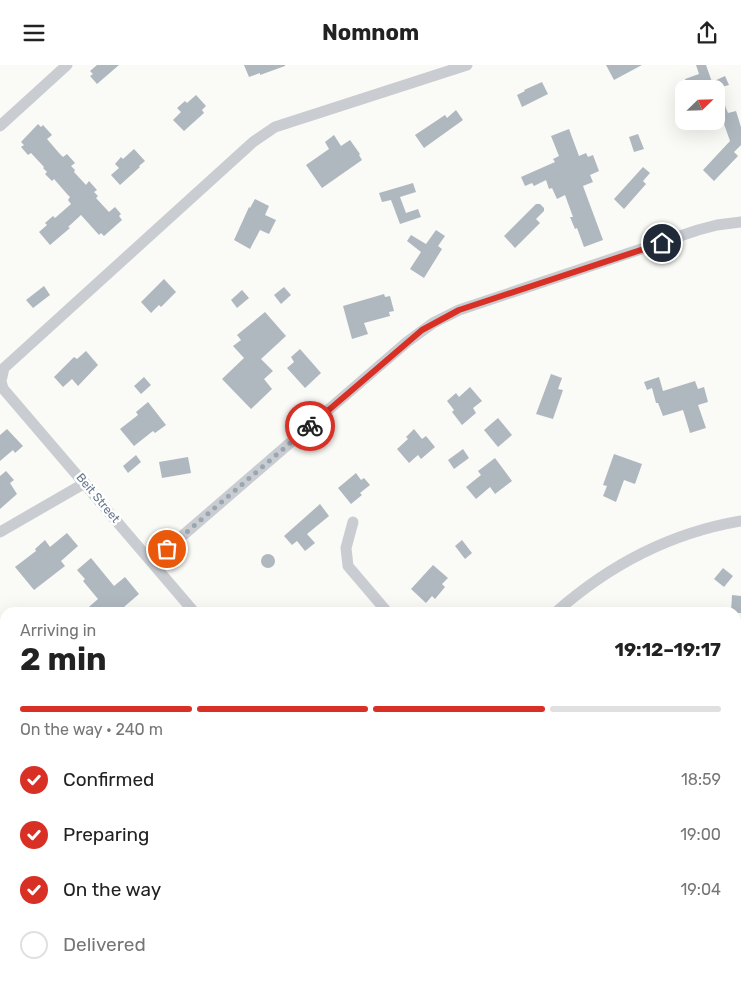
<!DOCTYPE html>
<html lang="en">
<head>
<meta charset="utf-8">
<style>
  :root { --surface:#fff; --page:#f2f2f2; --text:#222; --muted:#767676; --line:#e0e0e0; --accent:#d93025 }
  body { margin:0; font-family:Rubik,sans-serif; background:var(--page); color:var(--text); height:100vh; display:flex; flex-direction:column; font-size:19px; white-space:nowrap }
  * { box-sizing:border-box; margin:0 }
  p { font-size:16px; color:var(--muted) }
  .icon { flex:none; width:28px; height:28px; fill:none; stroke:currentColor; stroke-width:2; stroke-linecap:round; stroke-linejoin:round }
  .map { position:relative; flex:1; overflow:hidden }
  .drawer { position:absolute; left:0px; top:542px; width:741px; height:376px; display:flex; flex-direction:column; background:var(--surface); border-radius:15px 15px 0 0; box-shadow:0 5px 20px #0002 }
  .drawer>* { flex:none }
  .needle { width:32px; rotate:67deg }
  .fabs { position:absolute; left:675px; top:15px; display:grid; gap:10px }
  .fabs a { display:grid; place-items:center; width:50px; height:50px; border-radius:10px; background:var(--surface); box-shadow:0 5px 20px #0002; font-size:25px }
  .pin { position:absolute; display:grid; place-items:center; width:42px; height:42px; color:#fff; margin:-21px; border:2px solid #fff; border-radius:50%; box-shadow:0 1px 5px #0007 }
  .courier { position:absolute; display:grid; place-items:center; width:50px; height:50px; margin:-25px; border:4px solid #d93025; border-radius:50%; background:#fff; color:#222; box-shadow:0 1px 6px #0007 }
  .head em { font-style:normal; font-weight:700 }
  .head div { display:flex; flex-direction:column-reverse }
  .head { display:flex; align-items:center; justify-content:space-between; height:85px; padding:0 20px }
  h1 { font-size:32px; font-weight:700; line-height:38px }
  .bar { display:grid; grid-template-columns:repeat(4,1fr); gap:8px 5px; align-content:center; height:60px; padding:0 20px }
  .bar i { height:6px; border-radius:4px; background:var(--line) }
  .bar .active { background:var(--accent) }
  .bar p { grid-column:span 4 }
  ol { padding:0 20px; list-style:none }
  li { display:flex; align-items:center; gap:15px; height:55px }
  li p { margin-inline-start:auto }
  li .icon { padding:5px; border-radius:50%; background:var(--accent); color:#fff; stroke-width:4 }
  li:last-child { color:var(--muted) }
  li i { width:28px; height:28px; border:2px solid var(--line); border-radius:50% }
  header { display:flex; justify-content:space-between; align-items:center; height:65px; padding:0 20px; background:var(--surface); font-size:22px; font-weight:700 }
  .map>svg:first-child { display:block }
</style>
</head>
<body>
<header><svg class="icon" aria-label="menu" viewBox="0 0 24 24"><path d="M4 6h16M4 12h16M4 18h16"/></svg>Nomnom<svg class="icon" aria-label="share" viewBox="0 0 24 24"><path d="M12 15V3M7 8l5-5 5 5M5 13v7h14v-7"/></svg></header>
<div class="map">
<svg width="741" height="918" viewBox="0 0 741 918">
  <rect width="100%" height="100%" fill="#fafaf7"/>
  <!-- building -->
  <g fill="#b0b8bf">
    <path d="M97,0H119L97,19L90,11L93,9L90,6Z"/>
    <path d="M244,0H285V1L260,10V8L249,12Z"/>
    <path d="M606,0H642L614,15Z"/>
    <path d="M696,0H706L712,17L725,11L729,20L718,23L728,48L736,46L741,62V80L734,87L738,91L714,116L703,105L730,76L724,59L721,60L716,44V24H688L685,14L699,9Z"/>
    <path d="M542,17L548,29L522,42L517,30L525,26L524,25Z"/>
    <path d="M196,30L206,41L202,45L204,48L184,66L173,55L181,47L177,43L185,36L187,38Z"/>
    <path d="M456,45L463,55L424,83L415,70L445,50L447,53Z"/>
    <path d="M38,59L41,62L43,60L52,70L47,74L59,88L63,92L67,89L75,98L71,101L75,105L74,107L86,120L89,116L97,125L94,127L98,131L96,133L109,147L115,142L121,149L119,151L122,155L104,171L101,168L99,170L81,150L68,162L70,163L50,180L39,167L47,160L45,158L53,151L55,153L71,139L68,135L70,132L67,129L54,114L52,116L45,109L47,107L43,103L44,102L31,88L28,90L21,82L24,80L21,77Z"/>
    <path d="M569,64L579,91L586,88L588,92L593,90L599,106L590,110L593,117L583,121L603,175L584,182L577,163L575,164L570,152H573L565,130L557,134L552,123L549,124L546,115L534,121L532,118L525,121L521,112L555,97L553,94L559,91L551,71Z"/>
    <path d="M638,69L644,84L634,87L629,72Z"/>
    <path d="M334,70L341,81L350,75L360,89L359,90L362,95L322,123L306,100L329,84L325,77Z"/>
    <path d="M134,84L145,96L139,101L140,102L120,120L111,110L119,103L115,99L121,92L123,94Z"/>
    <path d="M643,102L650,108L643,116L646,119L624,144L614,134Z"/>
    <path d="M413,118L416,127L400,132L406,148L418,144L421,152L400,159L391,135L382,137L379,128Z"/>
    <path d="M255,134L269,141L265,150L276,155L269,169L260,165L250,184L234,175L249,142L250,143Z"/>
    <path d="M536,139H540L544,143V146L536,154L540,158L515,183L504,171Z"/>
    <path d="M436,165L445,171L438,181L442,184L424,213L410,204L421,187L407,176L411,170L426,179Z"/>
    <path d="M164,214L176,227L161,242L159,240L151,248L141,237Z"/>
    <path d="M44,221L50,230L33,243L26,235Z"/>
    <path d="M284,222L291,230L281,239L274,230Z"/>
    <path d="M242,225L249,233L237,243L231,235Z"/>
    <path d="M384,229L385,232L390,231L394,246L389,247L390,251L364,258L368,269L352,274L343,241Z"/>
    <path d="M265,247L286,271L261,294L273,306L264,314L272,324L251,344L222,314L244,293L233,281L241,275L237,270Z"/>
    <path d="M300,284L321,308L305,323L287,303L294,297L291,292Z"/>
    <path d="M86,286L98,300L78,321L72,314L63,322L54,312L74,292L77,294Z"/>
    <path d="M551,309L562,313L558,324L563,325L553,354L536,349Z"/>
    <path d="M144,312L151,320L141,329L134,321Z"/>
    <path d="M659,312L663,326L695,316L698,324L704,322L708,337L698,340L706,363L690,368L683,345L663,351L658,338H656L652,323L647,325L644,317Z"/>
    <path d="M470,322L482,336L473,343L476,348L462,360L452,347L454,345L447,336L456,328L459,332Z"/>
    <path d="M148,337L166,360L155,368L153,366L134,381L120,364L138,350L136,347Z"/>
    <path d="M498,353L512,370L498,382L484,365Z"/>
    <path d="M7,364L23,381L15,388L13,385L0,396V370Z"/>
    <path d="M414,364L422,374L426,371L435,382L421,394L418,390L409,398L397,384L408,374L406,372Z"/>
    <path d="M463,384L469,393L454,404L448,395Z"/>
    <path d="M614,389L642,399L635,419L624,415L616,437L603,431L607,421L603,420Z"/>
    <path d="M136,390L141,397L128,408L123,401Z"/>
    <path d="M188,392L191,408L162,413L159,397Z"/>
    <path d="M495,393L512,416L495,429L490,422L476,434L466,422L481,410L478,406Z"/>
    <path d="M6,406L14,415L10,418L17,429L0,444V411Z"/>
    <path d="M356,408L361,415L364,413L370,420L360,428L362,430L351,439L338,423Z"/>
    <path d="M320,439L329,451L307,469L315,478L305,486L297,476L292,480L284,471Z"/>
    <path d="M67,468L78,481L61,496L65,501L34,525L15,502L36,486L35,484L45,475L50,482Z"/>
    <path d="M462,475L472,488L465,494L455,481Z"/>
    <circle cx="268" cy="496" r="7"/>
    <path d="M91,493L114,521L125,512L139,529L117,548H82L98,534L83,516L85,514L77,505Z"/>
    <path d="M433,500L448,513L442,519L445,522L435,534L432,531L426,538L411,524Z"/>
    <path d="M723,503L733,511L724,522L714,514Z"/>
    <path d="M732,530L741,531V548H731Z"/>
  </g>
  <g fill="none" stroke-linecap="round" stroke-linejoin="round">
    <!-- minor -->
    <g stroke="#c9cdd1" stroke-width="11">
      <path d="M0,61L67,0"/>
      <path d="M0,320L195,548"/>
      <path d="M3,324L1,316L4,303L253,77L275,62L467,0"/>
      <path d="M353,457L346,483L348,501L388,548"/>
      <path d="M0,467L85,418"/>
      <path d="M152,497L407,277L433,258L459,245L698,165L717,160L741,157"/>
      <path d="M555,548C609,500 670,468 741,456"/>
      <path d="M736,695H741"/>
      <path d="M736,779H741"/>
      <path d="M294,914L297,918"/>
      <path d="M123,918L130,914"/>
      <path d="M599,918L604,914"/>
    </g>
  </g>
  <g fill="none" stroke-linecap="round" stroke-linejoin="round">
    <!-- done -->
    <path stroke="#9aa6b1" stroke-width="5" stroke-dasharray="0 9" d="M167,484L310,361"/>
    <!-- route -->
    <path stroke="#d93025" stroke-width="6" d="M310,361L422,265L459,245L662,178"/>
  </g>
  <g text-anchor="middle" stroke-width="5" stroke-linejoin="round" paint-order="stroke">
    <!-- street labels -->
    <g font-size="12" fill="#66788b" stroke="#fff">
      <text transform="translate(98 433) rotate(50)" y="4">Beit Street</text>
    </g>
  </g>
</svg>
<div class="fabs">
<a><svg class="needle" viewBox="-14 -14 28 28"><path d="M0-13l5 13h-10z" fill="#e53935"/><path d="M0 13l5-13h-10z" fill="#767676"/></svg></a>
</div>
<div class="pin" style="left:167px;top:484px;background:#ea580c"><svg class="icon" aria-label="bag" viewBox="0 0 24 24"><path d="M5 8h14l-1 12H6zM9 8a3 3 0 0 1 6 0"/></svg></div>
<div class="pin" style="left:662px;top:178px;background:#1f2937"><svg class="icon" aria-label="home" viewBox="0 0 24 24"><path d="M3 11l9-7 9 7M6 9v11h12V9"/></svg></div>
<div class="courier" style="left:310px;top:361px"><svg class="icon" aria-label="bike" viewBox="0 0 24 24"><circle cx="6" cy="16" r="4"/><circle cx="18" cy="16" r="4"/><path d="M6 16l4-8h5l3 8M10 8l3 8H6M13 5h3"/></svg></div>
<section class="drawer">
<div class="head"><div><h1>2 min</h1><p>Arriving in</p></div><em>19:12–19:17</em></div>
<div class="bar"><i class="active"></i><i class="active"></i><i class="active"></i><i></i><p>On the way · 240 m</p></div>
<ol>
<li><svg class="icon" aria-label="check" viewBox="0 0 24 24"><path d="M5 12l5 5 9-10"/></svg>Confirmed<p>18:59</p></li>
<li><svg class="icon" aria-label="check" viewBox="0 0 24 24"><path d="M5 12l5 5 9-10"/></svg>Preparing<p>19:00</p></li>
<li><svg class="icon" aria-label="check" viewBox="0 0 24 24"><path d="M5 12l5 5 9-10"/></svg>On the way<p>19:04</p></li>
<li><i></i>Delivered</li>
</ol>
</section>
</div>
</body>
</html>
